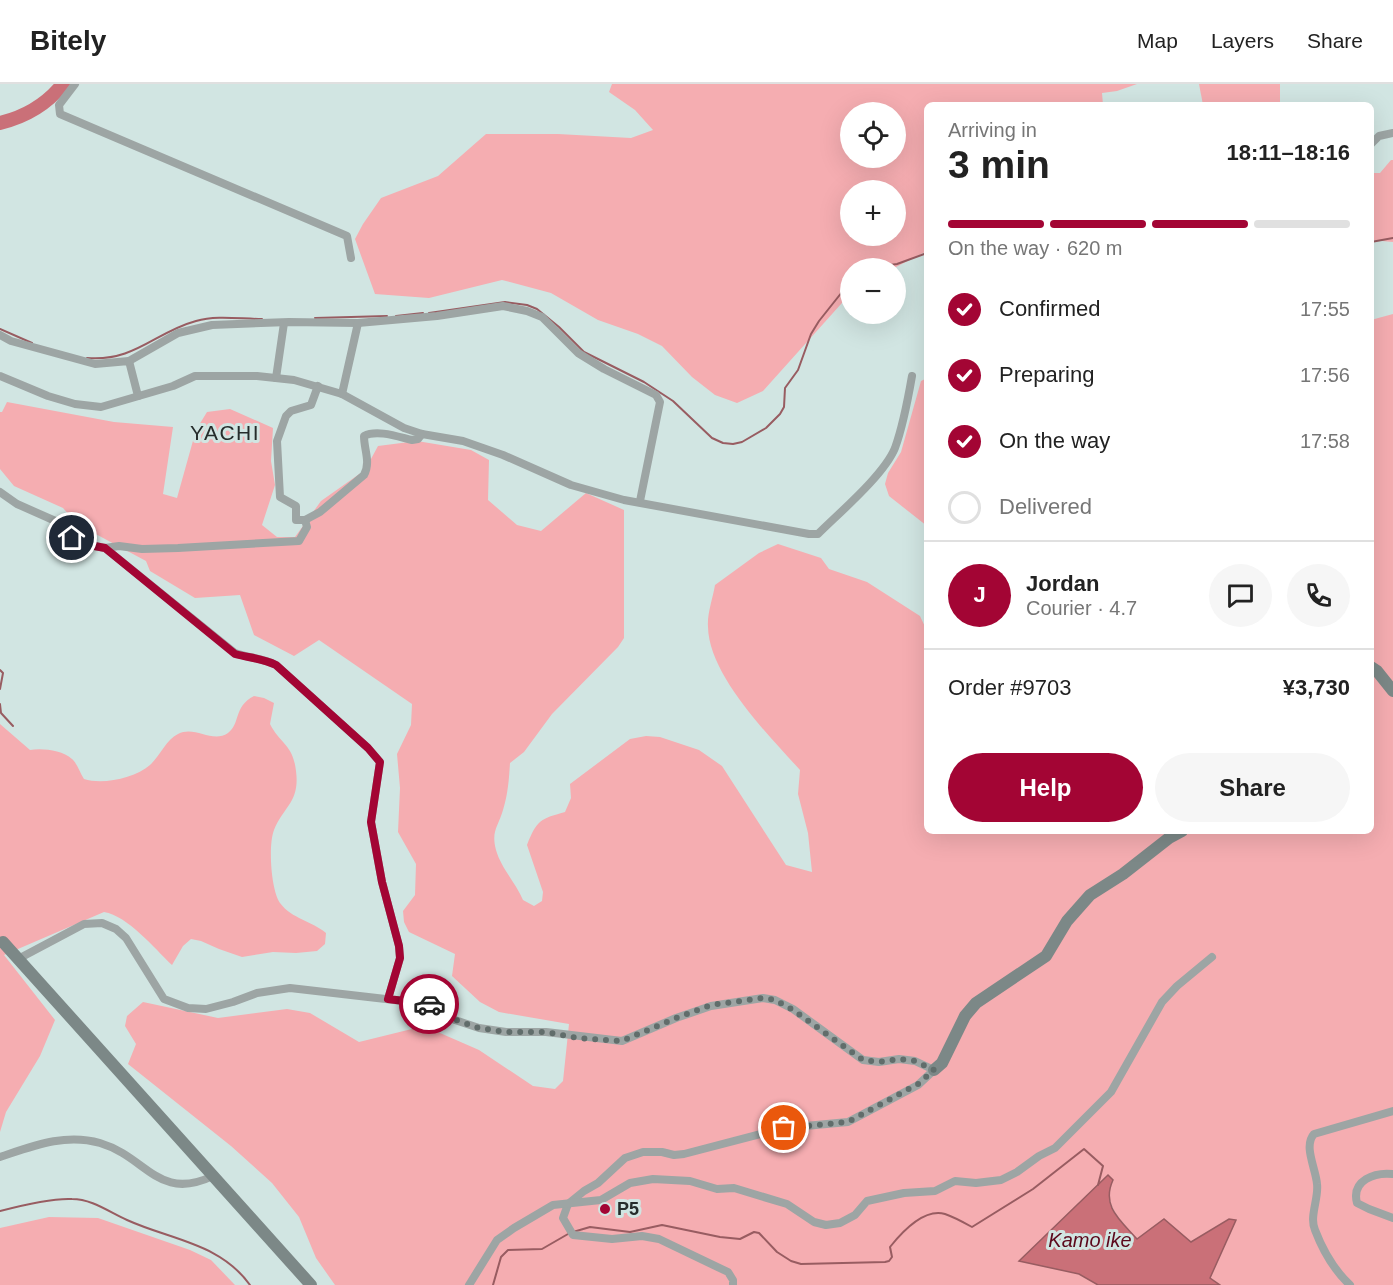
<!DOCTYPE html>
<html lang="en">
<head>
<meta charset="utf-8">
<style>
  :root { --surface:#fff; --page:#f6f6f6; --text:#222; --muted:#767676; --line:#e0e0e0; --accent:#a30534 }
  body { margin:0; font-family:Helvetica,sans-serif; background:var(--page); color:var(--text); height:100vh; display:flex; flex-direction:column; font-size:22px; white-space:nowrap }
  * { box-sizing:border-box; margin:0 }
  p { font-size:20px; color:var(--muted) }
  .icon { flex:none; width:33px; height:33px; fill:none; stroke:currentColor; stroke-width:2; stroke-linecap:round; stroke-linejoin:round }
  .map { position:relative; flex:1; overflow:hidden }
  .sheet { position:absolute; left:924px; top:18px; width:450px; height:732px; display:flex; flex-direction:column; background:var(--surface); border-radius:9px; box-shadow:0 6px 24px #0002 }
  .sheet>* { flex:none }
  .fabs { position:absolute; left:840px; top:18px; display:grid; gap:12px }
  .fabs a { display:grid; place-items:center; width:66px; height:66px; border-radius:50%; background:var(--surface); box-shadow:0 6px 24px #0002; font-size:30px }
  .pin { position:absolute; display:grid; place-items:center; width:51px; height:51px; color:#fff; margin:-26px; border:3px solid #fff; border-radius:50%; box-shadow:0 2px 6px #0007 }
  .courier { position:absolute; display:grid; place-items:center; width:60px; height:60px; margin:-30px; border:4px solid #a30534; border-radius:50%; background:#fff; color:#222; box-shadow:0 2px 8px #0007 }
  .head em { font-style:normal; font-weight:800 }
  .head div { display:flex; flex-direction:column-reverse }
  .head { display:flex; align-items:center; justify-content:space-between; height:102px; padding:0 24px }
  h1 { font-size:39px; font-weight:800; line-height:45px }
  .bar { display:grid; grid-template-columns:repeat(4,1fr); gap:9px 6px; align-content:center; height:72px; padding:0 24px }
  .bar i { height:8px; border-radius:4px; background:var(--line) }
  .bar .on { background:var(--accent) }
  .bar p { grid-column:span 4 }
  .line { display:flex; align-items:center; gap:15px; padding:0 24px; border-top:2px solid var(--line) }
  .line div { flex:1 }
  .round { display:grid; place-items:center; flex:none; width:63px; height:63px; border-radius:32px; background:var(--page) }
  ol { padding:0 24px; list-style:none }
  li { display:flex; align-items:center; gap:18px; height:66px }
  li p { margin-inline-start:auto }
  li .icon { padding:6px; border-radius:50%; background:var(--accent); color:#fff; stroke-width:4 }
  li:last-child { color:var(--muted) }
  li i { width:33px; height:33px; border:3px solid var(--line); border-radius:50% }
  .button { display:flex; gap:12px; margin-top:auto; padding:12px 24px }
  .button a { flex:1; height:69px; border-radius:36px; background:var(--accent); color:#fff; font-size:24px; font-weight:800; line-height:69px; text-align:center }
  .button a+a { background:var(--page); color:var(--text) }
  header { display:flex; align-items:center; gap:36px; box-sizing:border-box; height:84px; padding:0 30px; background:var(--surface); border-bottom:2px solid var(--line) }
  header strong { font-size:28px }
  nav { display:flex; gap:33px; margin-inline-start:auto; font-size:21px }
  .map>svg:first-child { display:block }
</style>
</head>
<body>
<header>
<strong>Bitely</strong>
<nav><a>Map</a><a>Layers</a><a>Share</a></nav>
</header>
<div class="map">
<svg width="1393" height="1201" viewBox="0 0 1393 1201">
  <rect width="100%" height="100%" fill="#d1e5e2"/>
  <!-- green -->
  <g fill="#f5adb1" fill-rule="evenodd">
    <path d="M612,0H1137L1117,7L1102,9L1103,21H927V167L894,184H850V210L763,307L737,319L715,311L692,293L662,262L638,250L598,236L551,209L502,196L429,214L375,210L355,155L363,140L381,114L438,92L486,50H558L631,54L653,46L635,26L609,8ZM850,28H896V74H850ZM850,106H896V152H850Z"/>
    <path d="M1199,0H1280V21H1203Z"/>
    <path d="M1391,76H1393V158L1371,156V89H1380Z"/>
    <path d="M1393,230V1201H1220L1210,1194L1229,1135L1191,1158L1137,1155C1116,1131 1107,1125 1108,1092L1019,1177L1079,1190L1098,1201H335L316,1174L299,1133L272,1099L231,1062L128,980L136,960L125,942L127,932L143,918L218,934L287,925L310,929L359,958L424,942L479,966L533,1002L555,1005L563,997L569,940L499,928L480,918L452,892L455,870L409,848L404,838L403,827L415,811L416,780L398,748L400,704L397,670L411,641L412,620L319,556L294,572L254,551L240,511L195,514L150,487L146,477L77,440L63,424L14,402L0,385V328H2L7,318L114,338L173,343L163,410L177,414L196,346L207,328L230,325L273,344L271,377L275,401L262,441L277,453H295L321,417L365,386L378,362L417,357L471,366L489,376L488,416L517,441L541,447L586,409L624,426V554L618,563L552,630L524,668L510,679C509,695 508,710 503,726C498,743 491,747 496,766C501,784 516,799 523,816L534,822L542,817L543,808L527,761C537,736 540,735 565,728L571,714L570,700L630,655L646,652L660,653L699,666L722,682L786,781L812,788L808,749L798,710L800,686C768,651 709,591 708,543C707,529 713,514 715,501L759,469L778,460L821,474L829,485L867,498L920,532L927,547V747H1371V236Z"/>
    <path d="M927,294V442L889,412L885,400L888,389L901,368L921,297Z"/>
    <path d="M254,612L264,614L274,619L270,640C280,660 293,660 296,687C300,718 284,722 274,746C268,761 271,806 280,819C292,835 312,837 326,849L325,860L317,867L296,869L273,868L242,873L219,865L201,857L191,855L183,862L172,881C154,864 128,832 104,828L4,871L55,936L40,972L6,1028L0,1048V640L30,666C42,664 62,666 72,675C77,679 80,689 84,695C103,701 135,694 150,681C160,672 166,656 178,650C195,641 212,660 228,649C241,639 233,623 254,612Z"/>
    <path d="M49,1133L98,1134L190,1166L211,1176L235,1201H0V1144Z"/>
  </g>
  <!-- water -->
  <path fill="#ca7078" stroke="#985c61" stroke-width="1.5" d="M1108,1091L1113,1096C1101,1122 1120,1136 1137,1155L1164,1135L1191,1158L1229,1135L1236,1136L1210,1194L1220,1201H1098L1079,1190L1019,1177Z"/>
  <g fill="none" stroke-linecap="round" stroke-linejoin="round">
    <!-- stream -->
    <g stroke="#985c61" stroke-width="2">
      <path d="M1371,158L1393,154"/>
      <path d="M868,184L897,180L927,169"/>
      <path d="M429,229L505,218L527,221L537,225L559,243L584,268L644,298L673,317L712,354L723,359L733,360L742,358L766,344L780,330L784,323L785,304L798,286L811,250L819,237L850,198"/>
      <path d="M396,232L423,229"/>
      <path d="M315,234L387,232"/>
      <path d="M0,245L32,259"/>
      <path d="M87,274C135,278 155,248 196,237C217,231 240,235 262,235"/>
      <path d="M0,586L3,589L0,605"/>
      <path d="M0,620L1,629L13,642"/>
      <path d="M0,1127C19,1122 53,1114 72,1115C92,1115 109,1128 127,1136C171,1156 220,1159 250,1201"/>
      <path d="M573,1148L590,1143L630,1148L662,1141L720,1153L740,1155L754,1148L759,1149L777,1168L791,1177L801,1180L885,1178L889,1177L892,1173L890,1163C902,1148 924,1124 945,1130C954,1133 963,1138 972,1143L1033,1105L1084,1065L1103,1082L1098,1101"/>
      <path d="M493,1201L501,1173L508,1166L542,1165L568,1150"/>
    </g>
    <!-- river -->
    <path stroke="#ca7078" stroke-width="14" d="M0,39C25,33 47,20 63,0"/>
    <!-- street -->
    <g stroke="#9da5a4" stroke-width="8">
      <path d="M75,0L59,21L60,30L347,152L351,174"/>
      <path d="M1371,60L1379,52L1393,49"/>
      <path d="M0,251L11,257L95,280L129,277L138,312"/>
      <path d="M129,277L178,249L212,241L289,238L358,239L437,232L503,222L527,227L542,233L578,269L604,285L656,311L660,318L640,417"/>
      <path d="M0,292L48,312L75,320L101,323L173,302L195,292H257L294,296L342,310L404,344L422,350L463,357L503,371L571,401L624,416L809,450H818C839,429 884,391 895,364C903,342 908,315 912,292"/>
      <path d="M276,294L284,239"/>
      <path d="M318,302L311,321L291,327L286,332L277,357L280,413L296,422V436H305L320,428L364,391C371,378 364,366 364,352C377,345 399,353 412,356L418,355L422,350"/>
      <path d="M342,310L358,239"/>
      <path d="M0,408L17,420L60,439L62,444L72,454L84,460L105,464L119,462L142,465L178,464L299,457L307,443L305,436"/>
      <path d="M105,464L235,569C249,574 262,574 276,581L368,664L380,678L371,738L382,798L399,862L400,874L388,915"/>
      <path d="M18,875L84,840L102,839L116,845L126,854L164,915L188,924L206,925L233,918L257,909L290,904L429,920L455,936L479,944L506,948H546L622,957L676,934L711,922L763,914L775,916L793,925L863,976L879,978L899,975L915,977L934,986L918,1001L848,1038L784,1044L684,1070L674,1071L662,1068H643L625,1074L598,1099L584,1107L568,1120L563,1134L573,1151L612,1155L642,1152L659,1155L728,1188L733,1196V1201"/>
      <path d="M0,1073C33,1062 65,1049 100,1059C147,1073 158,1118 213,1092"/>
      <path d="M1393,1090C1375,1088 1351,1096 1357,1119L1369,1125L1393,1134"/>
      <path d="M469,1201L497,1156L514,1144L553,1121L601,1116L630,1099L653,1095L690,1097L717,1105L734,1104L787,1120L814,1138L826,1141L840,1139L855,1131L867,1117L904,1109L935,1107L955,1097L976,1099L1001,1096L1017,1088L1039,1072L1055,1064L1111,1008L1162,918L1177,902L1212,873"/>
      <path d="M1350,1201C1334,1186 1323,1167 1315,1146C1309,1133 1319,1114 1317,1100C1316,1085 1303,1062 1314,1050L1393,1027"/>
    </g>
    <!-- secondary -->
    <g stroke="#7c8887" stroke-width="12">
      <path d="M1371,583L1377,587L1393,607"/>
      <path d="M3,858L311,1201"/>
      <path d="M934,986L942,979L965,932L976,919L1046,872L1067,837L1090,811L1123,790L1169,754L1182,747"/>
    </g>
  </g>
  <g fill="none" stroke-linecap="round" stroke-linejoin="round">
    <!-- done -->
    <path stroke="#616d6b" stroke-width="6" stroke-dasharray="0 10.8" d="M429,920L456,936L479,944L506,948H546L578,954L622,957L676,934L711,921L763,914L775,916L793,926L863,976L879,978L899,975L915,977L934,986L918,1000L848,1038L784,1044"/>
    <!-- route -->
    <path stroke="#a30534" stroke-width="8" d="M72,454L84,460L105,464L235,570C249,574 262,574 276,581L368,664L380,678L371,738L382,798L399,862L400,874L388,915L429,920"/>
  </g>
  <!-- markers -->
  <circle fill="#a30534" stroke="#d1e5e2" stroke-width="2" cx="605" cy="1125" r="6"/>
  <g text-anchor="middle" stroke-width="6" stroke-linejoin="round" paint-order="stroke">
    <!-- poi labels -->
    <g font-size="18" font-weight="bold" fill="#252c2b" stroke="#d1e5e2" text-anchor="start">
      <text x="617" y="1131">P5</text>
    </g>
    <!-- water labels -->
    <g font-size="20" font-style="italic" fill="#5c081c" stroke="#d1e5e2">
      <text x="1090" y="1163">Kamo ike</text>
    </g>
    <!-- quarter labels -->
    <g font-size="21" letter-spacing="1.5" fill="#252c2b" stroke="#d1e5e2">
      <text x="225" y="356">YACHI</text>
    </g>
  </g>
</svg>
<div class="fabs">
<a><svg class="icon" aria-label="locate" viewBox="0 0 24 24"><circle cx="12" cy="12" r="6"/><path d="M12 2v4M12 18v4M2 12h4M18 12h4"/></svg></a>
<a>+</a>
<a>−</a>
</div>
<div class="pin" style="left:784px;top:1044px;background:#ea580c"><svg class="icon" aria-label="bag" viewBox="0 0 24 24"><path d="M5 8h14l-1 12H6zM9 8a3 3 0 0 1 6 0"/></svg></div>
<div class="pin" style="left:72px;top:454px;background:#1f2937"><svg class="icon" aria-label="home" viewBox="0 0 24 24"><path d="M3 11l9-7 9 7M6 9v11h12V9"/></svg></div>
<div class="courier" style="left:429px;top:920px"><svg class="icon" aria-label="car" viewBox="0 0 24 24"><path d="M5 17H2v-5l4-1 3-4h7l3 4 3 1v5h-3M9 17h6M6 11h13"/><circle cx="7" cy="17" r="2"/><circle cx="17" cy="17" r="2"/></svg></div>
<section class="sheet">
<div class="head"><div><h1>3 min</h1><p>Arriving in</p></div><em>18:11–18:16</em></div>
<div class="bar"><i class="on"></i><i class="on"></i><i class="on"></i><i></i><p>On the way · 620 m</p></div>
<ol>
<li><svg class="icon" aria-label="check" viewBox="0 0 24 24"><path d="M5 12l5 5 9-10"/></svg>Confirmed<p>17:55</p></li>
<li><svg class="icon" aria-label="check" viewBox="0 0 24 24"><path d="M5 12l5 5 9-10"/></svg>Preparing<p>17:56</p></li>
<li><svg class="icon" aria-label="check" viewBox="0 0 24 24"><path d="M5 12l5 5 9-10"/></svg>On the way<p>17:58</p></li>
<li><i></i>Delivered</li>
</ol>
<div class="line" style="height:108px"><b class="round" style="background:var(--accent);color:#fff">J</b><div><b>Jordan</b><p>Courier · 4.7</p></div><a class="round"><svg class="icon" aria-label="chat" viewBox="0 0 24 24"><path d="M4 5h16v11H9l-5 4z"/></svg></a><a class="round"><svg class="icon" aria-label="phone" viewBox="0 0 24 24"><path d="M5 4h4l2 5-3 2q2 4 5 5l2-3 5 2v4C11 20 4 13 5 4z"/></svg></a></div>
<div class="line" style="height:78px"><div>Order #9703</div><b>¥3,730</b></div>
<div class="button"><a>Help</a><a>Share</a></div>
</section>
</div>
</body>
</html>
